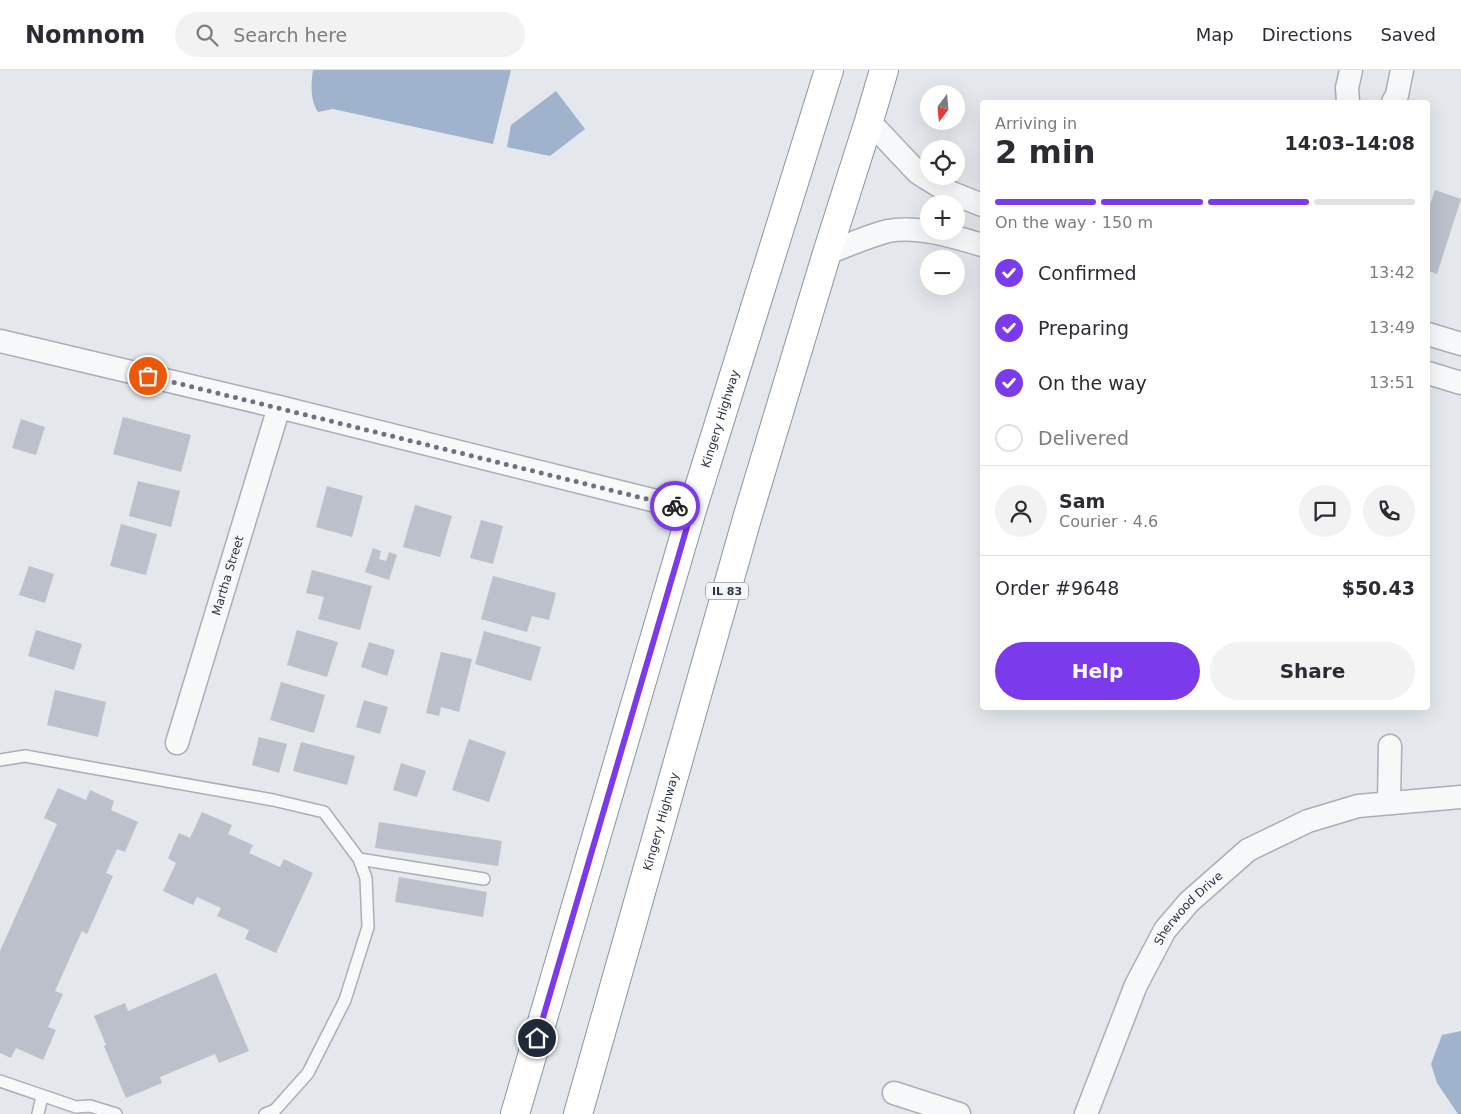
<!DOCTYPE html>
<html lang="en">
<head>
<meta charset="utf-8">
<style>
  :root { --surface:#fff; --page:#f2f2f3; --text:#2b2b33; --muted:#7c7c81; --line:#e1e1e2; --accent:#7c3aed }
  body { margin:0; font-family:"DejaVu Sans",sans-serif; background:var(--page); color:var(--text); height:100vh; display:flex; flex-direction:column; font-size:19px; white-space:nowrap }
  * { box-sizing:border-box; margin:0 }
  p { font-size:16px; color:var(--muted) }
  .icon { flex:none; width:28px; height:28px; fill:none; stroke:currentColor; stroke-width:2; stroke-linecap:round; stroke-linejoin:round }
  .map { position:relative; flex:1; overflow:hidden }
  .drawer { position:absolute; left:980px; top:30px; width:450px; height:610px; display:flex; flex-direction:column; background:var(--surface); border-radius:5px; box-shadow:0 5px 20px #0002 }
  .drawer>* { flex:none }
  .needle { width:32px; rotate:196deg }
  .tools { position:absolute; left:920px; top:15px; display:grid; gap:10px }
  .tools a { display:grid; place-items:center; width:45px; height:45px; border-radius:50%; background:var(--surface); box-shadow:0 5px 20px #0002; font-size:25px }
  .pin { position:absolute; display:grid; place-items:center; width:42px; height:42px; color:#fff; margin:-21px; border:2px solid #fff; border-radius:50%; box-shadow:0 1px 5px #0007 }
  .courier { position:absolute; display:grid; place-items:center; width:50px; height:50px; margin:-25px; border:4px solid #7c3aed; border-radius:50%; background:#fff; color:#222; box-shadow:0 1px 6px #0007 }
  .headline em { font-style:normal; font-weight:700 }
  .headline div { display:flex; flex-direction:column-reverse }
  .headline { display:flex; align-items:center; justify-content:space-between; height:85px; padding:0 15px }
  h1 { font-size:32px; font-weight:700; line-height:38px }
  .bar { display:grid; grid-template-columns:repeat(4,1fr); gap:8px 5px; align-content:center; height:60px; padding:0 15px }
  .bar i { height:6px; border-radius:4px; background:var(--line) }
  .bar .selected { background:var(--accent) }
  .bar p { grid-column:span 4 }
  .line { display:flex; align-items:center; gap:12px; padding:0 15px; border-top:1px solid var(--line) }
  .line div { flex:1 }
  .round { display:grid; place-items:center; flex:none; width:52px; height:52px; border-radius:26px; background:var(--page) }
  ol { padding:0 15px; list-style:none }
  li { display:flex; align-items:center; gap:15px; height:55px }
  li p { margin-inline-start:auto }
  li .icon { padding:5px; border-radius:50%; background:var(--accent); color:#fff; stroke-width:4 }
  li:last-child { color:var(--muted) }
  li i { width:28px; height:28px; border:2px solid var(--line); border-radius:50% }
  .primary-button { display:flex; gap:10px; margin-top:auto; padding:10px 15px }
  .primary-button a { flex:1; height:58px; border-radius:30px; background:var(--accent); color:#fff; font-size:20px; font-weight:700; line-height:58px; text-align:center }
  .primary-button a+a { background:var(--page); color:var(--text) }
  header { display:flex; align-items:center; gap:30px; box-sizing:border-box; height:70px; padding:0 25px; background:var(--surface); border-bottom:1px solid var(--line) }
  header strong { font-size:24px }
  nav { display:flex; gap:28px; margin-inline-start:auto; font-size:18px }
  .search { width:350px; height:45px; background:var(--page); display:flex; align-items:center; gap:12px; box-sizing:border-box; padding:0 18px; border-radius:28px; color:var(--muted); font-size:19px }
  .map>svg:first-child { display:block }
</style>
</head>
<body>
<header>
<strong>Nomnom</strong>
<div class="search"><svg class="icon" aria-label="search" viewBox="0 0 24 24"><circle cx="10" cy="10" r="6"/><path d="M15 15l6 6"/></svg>Search here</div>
<nav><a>Map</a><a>Directions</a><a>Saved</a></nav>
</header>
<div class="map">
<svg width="1461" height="1044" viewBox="0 0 1461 1044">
  <rect width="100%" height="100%" fill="#e4e7ec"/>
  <!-- water -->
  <g fill="#9fb4cc">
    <path d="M313,0H511L493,74L333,39L318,42C310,31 311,13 313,0Z"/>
    <path d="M556,21L585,59L550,86L507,77L511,55Z"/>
    <path d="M1461,961V1044H1458L1437,1013L1431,994L1442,965Z"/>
  </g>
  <!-- building -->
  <g fill="#bbc0ca">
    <path d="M1435,120L1461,129L1437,204L1428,201V137L1429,138Z"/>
    <path d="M123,347L191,365L181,402L113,384Z"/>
    <path d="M21,349L45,357L36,385L12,378Z"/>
    <path d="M138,411L180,421L171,457L129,446Z"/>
    <path d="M327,416L363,426L352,467L316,457Z"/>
    <path d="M415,435L452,446L440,487L403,477Z"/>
    <path d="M481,450L503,456L493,494L470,488Z"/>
    <path d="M121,454L157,464L146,505L110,496Z"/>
    <path d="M373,478L381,481L379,489L386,491L389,482L397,485L389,510L365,502Z"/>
    <path d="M29,496L54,504L45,533L19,525Z"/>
    <path d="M312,500L372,516L360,560L318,549L324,527L306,523Z"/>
    <path d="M493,506L556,523L549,550L532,546L527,562L481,549Z"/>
    <path d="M36,560L82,574L74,600L28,586Z"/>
    <path d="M297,560L338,572L327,607L287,595Z"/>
    <path d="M484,561L541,577L531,611L475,594Z"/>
    <path d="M369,572L395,580L387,606L361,597Z"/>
    <path d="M441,582L472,589L459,642L441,637L439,646L426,643Z"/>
    <path d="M281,612L325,625L314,663L270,650Z"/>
    <path d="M55,620L106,632L98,667L47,655Z"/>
    <path d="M364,630L388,637L380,664L356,657Z"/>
    <path d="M259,667L287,674L279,703L252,695Z"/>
    <path d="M469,669L506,682L489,732L452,720Z"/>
    <path d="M301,672L355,686L347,715L293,701Z"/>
    <path d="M401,693L426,701L417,727L393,720Z"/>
    <path d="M58,718L86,730L90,720L114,731L111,740L138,752L125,782L117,779L106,803L113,806L87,864L82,861L55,921L63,924L48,957L56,960L43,990L16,978L11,988L0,983V881L57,754L44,748Z"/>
    <path d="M202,742L232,755L228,764L253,775L249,783L280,797L284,789L313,803L276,883L245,869L249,860L217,846L221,838L197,827L193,835L163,821L176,793L168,788L179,763L190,768Z"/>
    <path d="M379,752L502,771L498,796L375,778Z"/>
    <path d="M399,807L487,822L483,847L395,832Z"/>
    <path d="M216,903L249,981L219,993L215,984L160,1007L162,1013L126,1028L104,976L106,975L94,946L125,933L128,941Z"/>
  </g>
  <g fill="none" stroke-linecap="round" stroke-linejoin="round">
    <defs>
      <g id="lane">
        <path d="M0,690L25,686L273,730L324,742L359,789L366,808L368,857L345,930L308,1003L275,1040L265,1044"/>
        <path d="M359,789L484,809"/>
        <path d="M0,1011L76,1037L90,1036L116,1044"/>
        <path d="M38,1044L42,1026"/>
      </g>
      <g id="street">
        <path d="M1348,32L1347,18L1351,0"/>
        <path d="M1393,32L1397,25L1402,0"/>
        <path d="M869,51L918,103L947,121L982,135"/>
        <path d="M827,183C847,176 868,166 888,161C917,155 955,167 982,175"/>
        <path d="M1428,264L1461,274"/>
        <path d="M0,271L279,337L692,440"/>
        <path d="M1428,303L1461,313"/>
        <path id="s1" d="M177,673L279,337"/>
        <path d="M1389,733L1390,676"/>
        <path d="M894,1023L959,1044"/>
        <path id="s2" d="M1086,1044L1136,915L1165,860L1189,832L1248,780L1308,751L1358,736L1461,727"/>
      </g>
      <g id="highway">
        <path id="s3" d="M515,1044L692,440L829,0"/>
        <path id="s4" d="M578,1044L748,445L827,183L869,51L884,0"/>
      </g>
    </defs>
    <!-- lane casing -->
    <use href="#lane" stroke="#a9aeb7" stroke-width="14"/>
    <!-- street casing -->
    <use href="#street" stroke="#a9aeb7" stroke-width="25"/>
    <!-- highway casing -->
    <use href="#highway" stroke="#8b94a3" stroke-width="30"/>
    <!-- lane -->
    <use href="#lane" stroke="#f7f8fa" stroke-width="11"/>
    <!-- street -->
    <use href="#street" stroke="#f7f8fa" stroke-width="22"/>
    <!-- highway -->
    <use href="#highway" stroke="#fff" stroke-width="28"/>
  </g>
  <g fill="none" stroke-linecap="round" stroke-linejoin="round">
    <!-- done -->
    <path stroke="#6c737f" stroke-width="5" stroke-dasharray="0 9" d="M148,306L675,436"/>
    <!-- route -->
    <path stroke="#7c3aed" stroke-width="6" d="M537,968L692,440L675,436"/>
  </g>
  <g text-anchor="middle" stroke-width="4" stroke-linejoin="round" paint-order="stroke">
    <!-- shield labels -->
    <rect fill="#f4f6f9" stroke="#676e7b" stroke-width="1" x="706" y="512.5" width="42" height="17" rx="4"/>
    <g font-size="11" font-weight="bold" fill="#2b3445">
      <text x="727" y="525">IL 83</text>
    </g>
    <!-- street labels -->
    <g font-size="12" fill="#2b3445" stroke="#f4f6f9">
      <text dy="4" stroke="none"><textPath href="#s3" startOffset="725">Kingery Highway</textPath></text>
      <text dy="4" stroke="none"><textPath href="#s1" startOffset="175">Martha Street</textPath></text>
      <text dy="4" stroke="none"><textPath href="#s4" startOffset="304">Kingery Highway</textPath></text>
      <text dy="4" stroke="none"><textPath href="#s2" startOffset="232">Sherwood Drive</textPath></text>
    </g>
  </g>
</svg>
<div class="tools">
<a><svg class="needle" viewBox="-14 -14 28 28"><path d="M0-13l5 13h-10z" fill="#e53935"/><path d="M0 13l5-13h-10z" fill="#7c7c81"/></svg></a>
<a><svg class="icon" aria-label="locate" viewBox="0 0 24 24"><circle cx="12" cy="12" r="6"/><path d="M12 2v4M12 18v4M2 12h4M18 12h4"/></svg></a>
<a>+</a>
<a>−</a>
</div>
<div class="pin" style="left:148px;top:306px;background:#ea580c"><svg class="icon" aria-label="bag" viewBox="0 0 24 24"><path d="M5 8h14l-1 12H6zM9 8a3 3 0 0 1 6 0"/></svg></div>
<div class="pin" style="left:537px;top:968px;background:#1f2937"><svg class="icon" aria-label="home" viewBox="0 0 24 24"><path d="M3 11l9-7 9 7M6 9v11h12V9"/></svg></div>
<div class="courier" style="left:675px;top:436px"><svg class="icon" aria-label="bike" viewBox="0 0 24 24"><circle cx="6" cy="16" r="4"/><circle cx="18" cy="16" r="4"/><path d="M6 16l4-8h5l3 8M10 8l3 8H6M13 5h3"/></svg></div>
<section class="drawer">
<div class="headline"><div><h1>2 min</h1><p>Arriving in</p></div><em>14:03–14:08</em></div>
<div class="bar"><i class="selected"></i><i class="selected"></i><i class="selected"></i><i></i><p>On the way · 150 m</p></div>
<ol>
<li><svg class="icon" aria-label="check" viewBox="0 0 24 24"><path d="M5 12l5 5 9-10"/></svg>Confirmed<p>13:42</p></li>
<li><svg class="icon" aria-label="check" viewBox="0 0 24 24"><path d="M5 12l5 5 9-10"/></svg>Preparing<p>13:49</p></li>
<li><svg class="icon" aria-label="check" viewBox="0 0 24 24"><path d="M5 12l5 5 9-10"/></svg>On the way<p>13:51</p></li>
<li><i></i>Delivered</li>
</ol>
<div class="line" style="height:90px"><a class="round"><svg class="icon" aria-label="person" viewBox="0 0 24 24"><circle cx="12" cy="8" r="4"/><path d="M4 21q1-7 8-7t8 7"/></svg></a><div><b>Sam</b><p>Courier · 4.6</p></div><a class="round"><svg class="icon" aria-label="chat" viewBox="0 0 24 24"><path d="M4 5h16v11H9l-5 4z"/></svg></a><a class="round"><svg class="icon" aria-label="phone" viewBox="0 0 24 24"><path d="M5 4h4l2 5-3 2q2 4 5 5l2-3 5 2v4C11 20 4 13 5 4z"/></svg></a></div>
<div class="line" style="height:65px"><div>Order #9648</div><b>$50.43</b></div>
<div class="primary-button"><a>Help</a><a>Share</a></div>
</section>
</div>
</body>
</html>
